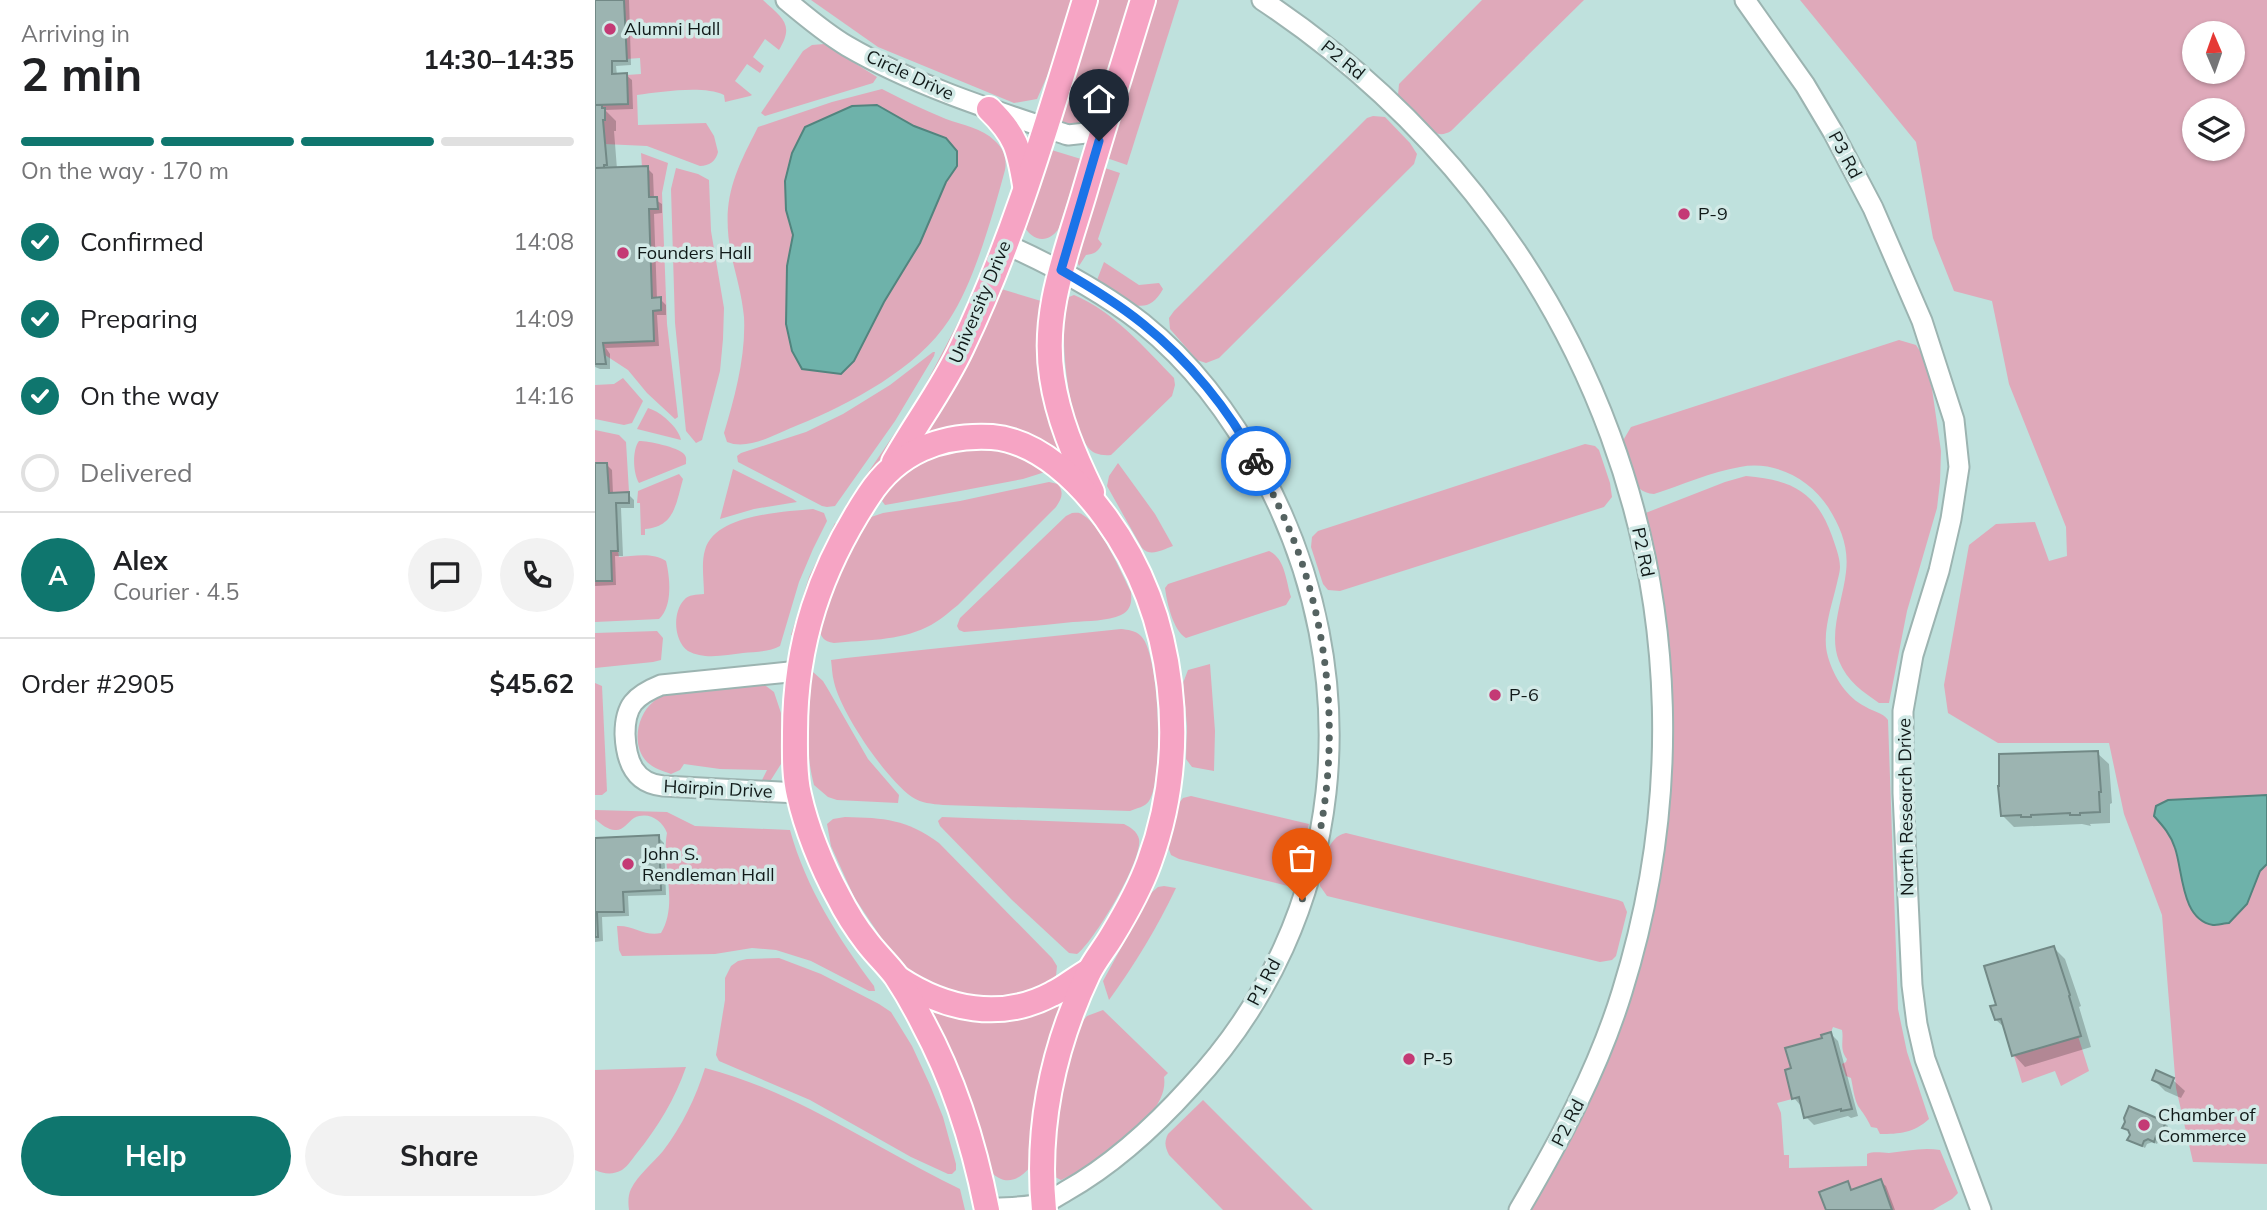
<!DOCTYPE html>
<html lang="en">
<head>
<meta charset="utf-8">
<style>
  :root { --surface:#fff; --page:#f2f2f2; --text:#202124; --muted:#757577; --line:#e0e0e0; --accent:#0f766e }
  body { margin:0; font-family:Mulish,sans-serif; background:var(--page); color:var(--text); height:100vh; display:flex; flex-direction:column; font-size:26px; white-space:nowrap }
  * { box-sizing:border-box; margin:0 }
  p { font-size:23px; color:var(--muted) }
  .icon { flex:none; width:38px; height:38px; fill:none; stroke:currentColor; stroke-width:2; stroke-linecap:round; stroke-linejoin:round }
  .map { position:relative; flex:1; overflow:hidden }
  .drawer { display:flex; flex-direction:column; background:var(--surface); width:595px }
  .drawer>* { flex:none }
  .needle { width:46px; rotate:358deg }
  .tools { position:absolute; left:1587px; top:21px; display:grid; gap:14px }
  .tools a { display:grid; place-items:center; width:63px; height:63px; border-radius:50%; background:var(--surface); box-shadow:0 2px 5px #0004; font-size:35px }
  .pin { position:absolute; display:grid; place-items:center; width:60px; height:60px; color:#fff; margin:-72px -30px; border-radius:50% 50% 50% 0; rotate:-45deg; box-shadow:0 0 7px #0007 }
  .pin .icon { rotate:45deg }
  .courier { position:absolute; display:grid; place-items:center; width:70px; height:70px; margin:-35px; border:5px solid #1a73e8; border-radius:50%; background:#fff; color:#222; box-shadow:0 2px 9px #0007 }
  .head em { font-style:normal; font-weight:700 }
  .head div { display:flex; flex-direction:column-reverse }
  .head { display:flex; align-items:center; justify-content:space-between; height:119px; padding:0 21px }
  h1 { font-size:46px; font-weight:700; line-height:52px }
  .bar { display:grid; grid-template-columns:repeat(4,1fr); gap:10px 7px; align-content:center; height:84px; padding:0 21px }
  .bar i { height:9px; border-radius:5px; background:var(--line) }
  .bar .selected { background:var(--accent) }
  .bar p { grid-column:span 4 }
  .line { display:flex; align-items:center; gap:18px; padding:0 21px; border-top:2px solid var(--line) }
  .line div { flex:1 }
  .round { display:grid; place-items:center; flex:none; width:74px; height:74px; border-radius:37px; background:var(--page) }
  ol { padding:0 21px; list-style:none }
  li { display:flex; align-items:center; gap:21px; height:77px }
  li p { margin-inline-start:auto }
  li .icon { padding:7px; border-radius:50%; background:var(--accent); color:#fff; stroke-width:4 }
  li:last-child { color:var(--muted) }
  li i { width:38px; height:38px; border:4px solid var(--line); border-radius:50% }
  .button { display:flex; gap:14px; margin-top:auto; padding:14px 21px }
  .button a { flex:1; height:80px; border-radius:42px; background:var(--accent); color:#fff; font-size:28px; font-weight:700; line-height:80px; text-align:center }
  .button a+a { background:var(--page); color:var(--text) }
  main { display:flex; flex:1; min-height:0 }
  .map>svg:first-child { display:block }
</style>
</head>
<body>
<main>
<section class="drawer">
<div class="head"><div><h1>2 min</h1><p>Arriving in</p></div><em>14:30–14:35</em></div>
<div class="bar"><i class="selected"></i><i class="selected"></i><i class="selected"></i><i></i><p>On the way · 170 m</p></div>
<ol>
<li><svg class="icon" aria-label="check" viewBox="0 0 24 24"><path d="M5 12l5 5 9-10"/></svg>Confirmed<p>14:08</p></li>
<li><svg class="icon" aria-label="check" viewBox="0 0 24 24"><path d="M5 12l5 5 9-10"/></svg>Preparing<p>14:09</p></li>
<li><svg class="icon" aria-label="check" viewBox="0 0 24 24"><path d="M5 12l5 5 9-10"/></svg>On the way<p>14:16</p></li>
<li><i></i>Delivered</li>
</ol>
<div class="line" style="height:126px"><b class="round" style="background:var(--accent);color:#fff">A</b><div><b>Alex</b><p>Courier · 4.5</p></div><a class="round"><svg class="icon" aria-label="chat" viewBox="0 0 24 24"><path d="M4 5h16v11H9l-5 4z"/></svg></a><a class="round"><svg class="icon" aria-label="phone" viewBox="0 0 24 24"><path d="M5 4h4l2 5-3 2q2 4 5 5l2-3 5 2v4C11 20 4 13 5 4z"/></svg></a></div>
<div class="line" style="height:91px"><div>Order #2905</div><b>$45.62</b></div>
<div class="button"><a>Help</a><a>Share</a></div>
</section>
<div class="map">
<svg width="1672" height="1210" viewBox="0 0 1672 1210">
  <rect width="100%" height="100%" fill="#d2eae7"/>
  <!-- built -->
  <path fill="#bfe1dd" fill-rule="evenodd" d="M0,0H1672V1210H0ZM1600,33H1638V72H1600ZM1600,110H1638V149H1600Z"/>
  <!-- green -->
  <g fill="#dfa9ba" fill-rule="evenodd">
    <path d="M29,0H168C187,18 200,24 184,50L170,39L158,57L169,66L165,73L152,64L140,81L157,95L155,96L130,102L129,95C108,85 66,92 42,95L43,125L111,123L119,136L123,152C121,161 114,166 105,166L52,146L9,144L8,120H10V108H7V105L33,104L32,75L46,74L45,58L31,59Z"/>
    <path d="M216,0H477L457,65L442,99L419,103L283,47Z"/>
    <path d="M496,0H537C528,26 510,102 493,118C484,126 474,126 462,126Z"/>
    <path d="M556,0H584L532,165L506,156Z"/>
    <path d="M887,0H989L856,131C849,135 845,135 837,132L805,100L803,95L804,84Z"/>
    <path d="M1205,0H1672V1164L1598,1162L1581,1088L1567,915L1529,814L1514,743H1403L1353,713L1349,685L1374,545L1401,524L1440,522L1454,561L1472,556L1471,527L1414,384L1397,301L1359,291L1338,238L1321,142ZM1600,33H1638V72H1600ZM1600,110H1638V149H1600Z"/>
    <path d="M229,44L282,77L278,83L170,116L166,113L208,51L217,45Z"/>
    <path d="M287,89C308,100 329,110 351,119C368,125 387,128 400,141C409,149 412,159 410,170C398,214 379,283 354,320C323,368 255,404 203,425C182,433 154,451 132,442L129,433C140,396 151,356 149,317C147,295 141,276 136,254C126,200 139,174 163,127L237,102Z"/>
    <path d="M778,116L790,117L815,143L822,154L819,164L624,358L611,363L602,360L575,329L574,318L579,311L772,118Z"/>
    <path d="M450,148L486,159L464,228C453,245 436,241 428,224Z"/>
    <path d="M46,153L73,163L67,193L72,324L83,417L80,419L52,393L33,370L10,355V347L8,346V343L58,311L66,310V298H57L54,209L62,197H54L53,167H47Z"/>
    <path d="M507,167L525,173L503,239L507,244C503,252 499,254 491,255L484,266L480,256Z"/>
    <path d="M81,168L103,174L114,180L116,231L129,308L128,339L125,371L107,440L101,443L91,431L80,323L76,189Z"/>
    <path d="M509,262L544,285L564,283L568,289C549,324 524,296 502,280Z"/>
    <path d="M403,288L446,301L445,313L468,454L330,439L329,432Z"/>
    <path d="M479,295C518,311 550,348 579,378L580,385L577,396L516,455C507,456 497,454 492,446C473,418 462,329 474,297Z"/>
    <path d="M367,315L371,317L314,423L257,504L251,505L323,399Z"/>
    <path d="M1304,340L1321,345L1329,357L1337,389L1346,451L1345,482L1342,508L1312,611L1294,703H1284C1268,692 1252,681 1244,661C1233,634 1248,600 1251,572C1254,547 1246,528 1233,507C1215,479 1179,460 1145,467C1116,472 1087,485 1059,494C1035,493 1032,463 1026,444L1036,427Z"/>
    <path d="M338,352H340L339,356L300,421L240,506L232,507L227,506L143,462L142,456L146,453L211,432L248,414L295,385Z"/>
    <path d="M28,378L48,401L37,423L29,425L0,419V385L19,384Z"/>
    <path d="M53,408C66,412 83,427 86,440L42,429Z"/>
    <path d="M0,430L24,435L31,442L34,492L14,493L12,463H0Z"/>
    <path d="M44,441C53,441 83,447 89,454C92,458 91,459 91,464L44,483C38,473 37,450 44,441Z"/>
    <path d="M990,444L1000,446L1004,450L1015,483L1017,497L1009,507L745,591L733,590L728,584L716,547L717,537L723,531Z"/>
    <path d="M394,446L424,454L448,469L450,472L428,479L307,502L290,505L287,501C296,480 323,458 345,453C361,450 378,449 394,446Z"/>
    <path d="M523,463L560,514L578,546C567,550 555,557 547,548L512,486L514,476Z"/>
    <path d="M138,469L198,499L202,502L159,509L125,519Z"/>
    <path d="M84,474L88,479C81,503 80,527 50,529V535H46L45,503H42L43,491Z"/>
    <path d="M1151,476C1196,480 1221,491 1237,536C1240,545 1245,557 1245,567C1245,572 1243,578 1242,583C1237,605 1226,634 1233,657C1239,677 1251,697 1271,707C1279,712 1287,712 1293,720L1303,1009L1312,1052L1334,1119C1319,1133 1304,1134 1285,1134L1282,1128L1276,1127C1272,1118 1268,1113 1263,1106C1259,1098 1258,1087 1256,1078L1251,1076L1247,1064L1251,1062L1252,1059C1244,1049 1249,1040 1247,1030L1238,1027L1236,1032L1226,1035L1227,1038L1190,1048L1196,1068L1190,1071L1197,1099L1182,1103L1186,1113L1189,1155H1194V1168L1272,1166V1154C1279,1151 1287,1153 1294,1153C1312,1151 1328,1147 1345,1150L1363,1193L1357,1199L1338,1210H931L973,1146L1017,1049L1053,931L1072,820L1076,756L1075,707L1065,590L1048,514L1130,482Z"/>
    <path d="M454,482L463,484C469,493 467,498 461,507L363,605C353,613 343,622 332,627C304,641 269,640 239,643C228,641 227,638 223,628L247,565L273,518L288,513L365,501Z"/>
    <path d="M218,509L229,513L232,521L218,549L204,582L185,646C174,652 160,652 148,653C131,655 109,660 93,651C79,641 77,613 89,600C94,594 101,595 109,594C109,580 106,563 110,550C120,514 188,512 218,509Z"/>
    <path d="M477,513C482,513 484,512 488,515C505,524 527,574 536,592C537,602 536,610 526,615C513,621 492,621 478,622C442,626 405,629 369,632L364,630L362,626L365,618L471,516Z"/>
    <path d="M240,523L244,525L201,636L196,635L214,577Z"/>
    <path d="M16,551H23L24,557C39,556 58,552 71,561C75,578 78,606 64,619L0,622V581L17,580Z"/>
    <path d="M674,551C690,558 691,581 696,597L691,605L591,638C578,630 572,603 570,588L573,584Z"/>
    <path d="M526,629C533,630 540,630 546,636C565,654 569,779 554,801C550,807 542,808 535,811L348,805C337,804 326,803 317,797C291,779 246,713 239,682C237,675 237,667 236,660L251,658Z"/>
    <path d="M62,631L68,638L66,660L58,662L0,668V633Z"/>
    <path d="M615,664L620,731L619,771L597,767L591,759L592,726L588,683L593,670Z"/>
    <path d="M218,672L228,681L234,691L273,759L304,795L303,803L242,800L233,797L219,785C211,755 208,702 218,672Z"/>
    <path d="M0,683L7,686L12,791L7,795H0Z"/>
    <path d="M167,683L179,692L186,713L188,755L186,764L174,783L166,782L172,770L125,769L89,764L85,770L76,774C68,771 58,768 52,762C36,746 42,715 58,702C63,697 70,694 77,692Z"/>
    <path d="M596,796L714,824L697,887L584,859L576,855L573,847L584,803L588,798Z"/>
    <path d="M0,810L72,812L100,826L195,830C211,888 243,938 279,986L280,991H274L216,961L181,950L157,948L120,954L27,956L24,950L22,926C39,925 50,937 66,933C84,903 66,865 72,833C67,820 53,811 39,818C33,822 28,831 20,830C13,830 6,824 0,819Z"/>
    <path d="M250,817C290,818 311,819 344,843L457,958L462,966L461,976L456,983L432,997L362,999L316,973L297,954L259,897L236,846L232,824L238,819Z"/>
    <path d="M347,817L529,824C535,827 542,831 544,839C548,860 499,941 482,954L474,953L417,900L345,826L343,821Z"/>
    <path d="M751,833L1023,900L1028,902L1032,912L1021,956L1017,960L1005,962L732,896L725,886V879C730,863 731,837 751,833Z"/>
    <path d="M569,886L581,888C562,928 540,964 514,1000L508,981L556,893L563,887Z"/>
    <path d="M184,958L226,974L284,1004L296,1012L317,1046L335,1085L348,1117L361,1164V1170L357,1174H353L316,1157L215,1100L124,1061L121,1055L130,1000V978L136,966L143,961L152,959Z"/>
    <path d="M470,1000L442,1098L437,1125L436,1166C422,1183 408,1186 393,1169L333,1007C393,1026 411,1024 470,1000Z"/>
    <path d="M508,1010L573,1073L569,1077C571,1090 565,1102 557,1112C543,1130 487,1172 466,1180L460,1177L458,1172L459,1116L482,1028L492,1016Z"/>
    <path d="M1483,1036L1494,1071L1466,1086L1460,1071L1427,1083L1419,1056Z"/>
    <path d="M91,1067C80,1099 63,1127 42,1153C37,1159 33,1166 27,1170C18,1175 9,1174 0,1170V1070Z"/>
    <path d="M110,1068C200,1091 277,1146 359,1186L365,1189L370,1210H34C33,1203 33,1195 36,1189C43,1175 58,1163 68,1151C87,1126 101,1097 110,1068Z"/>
    <path d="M608,1100L718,1210H628L574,1155C570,1147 569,1142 573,1134Z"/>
  </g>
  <!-- water -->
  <g fill="#6eb2aa" stroke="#52847e" stroke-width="2">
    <path d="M282,105L319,126L351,138L362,151V166L351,182L325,243L289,302L259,361L246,374L207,369L197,351L191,324L192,266L198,235L191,210L190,181L197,153L210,127L257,106Z"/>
    <path d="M1672,795V864L1665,871L1652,904L1634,923C1630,923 1623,925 1618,925C1586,920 1588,871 1580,848C1576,835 1568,826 1559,816L1561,806L1573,800Z"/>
  </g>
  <!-- shadow -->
  <g fill="#0003">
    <path d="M0,0H34L36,65L21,66L22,75H31L37,80L38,109L10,110L21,121V131H19L22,169L52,168L58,174L59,199L67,204V213L59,214L62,299H65L71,305V315H62L64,346L11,348L15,354V369H5L0,367Z"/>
    <path d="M0,465H12L17,470L18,494H33L39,500V508H26L28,556H20L21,585L0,586Z"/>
    <path d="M1502,753L1514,764L1517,803L1515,804V823L1495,824L1496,826L1487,824L1419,827L1407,815Z"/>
    <path d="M63,837L69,843L71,895L33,896L34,916L7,917L8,941L0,942V839Z"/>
    <path d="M1459,948L1470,959L1486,1006L1484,1007L1496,1047L1430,1067L1419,1055L1411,1029L1401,1020L1403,1006Z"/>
    <path d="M1236,1034L1243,1041L1263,1116L1256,1118L1253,1116L1219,1125L1211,1117L1206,1106L1199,1098L1198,1069Z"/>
    <path d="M1559,1080H1578L1590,1091L1586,1098L1570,1091Z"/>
    <path d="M1570,1123L1573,1126L1568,1137L1564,1139L1562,1144L1558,1142L1552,1144L1550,1148L1534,1139L1536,1132L1529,1127Z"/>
    <path d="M1285,1181L1291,1186L1300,1210H1233L1252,1183L1258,1191Z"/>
  </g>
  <!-- building -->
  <g fill="#9cb4b1" stroke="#728986" stroke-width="2">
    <path d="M0,0H29L32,61H17V74L32,73L33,104L0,105Z"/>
    <path d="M0,105H7V108H10V120H8L12,165H9V168H0Z"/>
    <path d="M53,166L54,197H62L63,209H54L57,298L66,297V310L58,311L59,341L8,343L11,364H0V168Z"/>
    <path d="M0,463H12L14,493L34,492V503H21L23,551H16L17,581H0Z"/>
    <path d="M1503,751L1506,792H1504L1505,812L1485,813V815H1475V813L1436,815V817H1426V815L1406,816L1403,786H1404V754Z"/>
    <path d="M64,835L66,890L28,892L29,912H2L3,937H0V838Z"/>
    <path d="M1459,946L1475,995L1474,996L1486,1036L1417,1056L1406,1019L1400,1020L1395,1006L1401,1005L1389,966Z"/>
    <path d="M1236,1032L1257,1109L1246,1111V1109L1209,1118L1204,1097L1197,1099L1190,1070L1196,1068L1190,1048L1227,1038L1226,1035Z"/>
    <path d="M1561,1070L1579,1078L1575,1088L1557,1080Z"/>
    <path d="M1534,1106L1571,1122L1565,1135L1561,1136L1559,1142L1553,1139L1549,1141L1547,1146L1532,1140L1535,1135L1533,1130L1527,1128L1530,1122L1529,1118Z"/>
    <path d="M1286,1179L1297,1210H1231L1224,1192L1253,1181L1256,1190Z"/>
  </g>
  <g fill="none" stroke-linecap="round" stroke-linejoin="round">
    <defs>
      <g id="minor">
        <path d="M191,0C210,16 230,33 252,46C321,86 397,110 473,135L491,133L510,123"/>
        <path d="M667,0C997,219 1146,611 1027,992C1003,1070 965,1140 924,1210"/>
        <path d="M1150,0L1210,85L1238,132L1278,208L1327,321L1359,420L1364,467L1356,519L1344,571L1318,655L1308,711V793L1317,985L1322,1024L1330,1059L1386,1210"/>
        <path d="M203,793L68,786C39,783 31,761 30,734C30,723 31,712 38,703C45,694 56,689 66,685L204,671"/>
        <path d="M392,1209C409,1207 433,1208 449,1203C456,1201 464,1195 471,1191C519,1164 559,1127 596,1086C753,918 775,675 668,475C638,418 598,364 547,323C505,290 459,266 410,244"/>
      </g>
      <g id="major">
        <path d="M394,109C421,135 424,149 430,185"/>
        <path d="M299,462C321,423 348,388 367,347C420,237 454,117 490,0"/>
        <path d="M497,492C479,455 463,418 457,377C447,312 471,255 489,194C508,129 528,65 548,0"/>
        <path d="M304,979C351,1010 406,1021 457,994C470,988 481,978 494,971"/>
        <path d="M392,1210C379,1144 360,1082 328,1023C320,1007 311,991 301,976C292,964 281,954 272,942C261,928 251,912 243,896C227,867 211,827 204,795C199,775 200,753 200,732C200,643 225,569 274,495C302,452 346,434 397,437C444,441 485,482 511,518C582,616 595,751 554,863C545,888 531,913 517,936C510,948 499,961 493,974C458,1048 441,1127 449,1210"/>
      </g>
    </defs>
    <!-- minor casing -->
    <use href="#minor" stroke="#9cb4b1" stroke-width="23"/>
    <!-- major casing -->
    <use href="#major" stroke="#fff" stroke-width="28"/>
    <!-- minor -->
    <use href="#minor" stroke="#fff" stroke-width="19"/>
    <!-- major -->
    <use href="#major" stroke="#f6a4c4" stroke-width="24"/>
  </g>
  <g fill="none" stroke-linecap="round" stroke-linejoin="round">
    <!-- done -->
    <path stroke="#556361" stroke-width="7" stroke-dasharray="0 12.6" d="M661,461C681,499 700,537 712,579C743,683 742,797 707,900"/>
    <!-- route -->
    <path stroke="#1a73e8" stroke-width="9" d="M504,141L466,270C494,286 522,303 548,324C593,360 634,409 661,461"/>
  </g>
  <!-- markers -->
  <g fill="#c43a75" stroke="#d2eae7" stroke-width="2.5">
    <circle cx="15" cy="29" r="7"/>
    <circle cx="1089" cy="214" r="7"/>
    <circle cx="28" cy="253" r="7"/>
    <circle cx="900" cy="695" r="7"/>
    <circle cx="33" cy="864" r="7"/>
    <circle cx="814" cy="1059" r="7"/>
    <circle cx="1549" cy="1125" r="7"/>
  </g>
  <g text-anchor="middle" stroke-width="7" stroke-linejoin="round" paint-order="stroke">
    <!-- poi labels -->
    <g font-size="18" fill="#111a19" stroke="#d2eae7" text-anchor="start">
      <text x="29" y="35">Alumni Hall</text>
      <text x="1103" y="220">P-9</text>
      <text x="42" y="259">Founders Hall</text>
      <text x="914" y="701">P-6</text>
      <text x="47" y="860">John S.<tspan x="47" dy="21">Rendleman Hall</tspan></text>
      <text x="828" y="1065">P-5</text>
      <text x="1563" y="1121">Chamber of<tspan x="1563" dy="21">Commerce</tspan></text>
    </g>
    <!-- street labels -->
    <g font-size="18" fill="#111a19" stroke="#d2eae7">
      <text transform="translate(748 60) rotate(39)" y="6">P2 Rd</text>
      <text transform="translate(315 75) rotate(25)" y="6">Circle Drive</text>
      <text transform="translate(1250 155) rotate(62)" y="6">P3 Rd</text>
      <text transform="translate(385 302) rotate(-67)" y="6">University Drive</text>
      <text transform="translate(1048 552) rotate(78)" y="6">P2 Rd</text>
      <text transform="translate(123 789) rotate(3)" y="6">Hairpin Drive</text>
      <text transform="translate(1311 807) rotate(-91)" y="6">North Research Drive</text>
      <text transform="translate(669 982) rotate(-62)" y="6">P1 Rd</text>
      <text transform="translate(973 1123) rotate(-63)" y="6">P2 Rd</text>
    </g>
  </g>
</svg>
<div class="tools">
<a><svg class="needle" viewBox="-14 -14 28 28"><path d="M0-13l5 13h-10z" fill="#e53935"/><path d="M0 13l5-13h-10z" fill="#757577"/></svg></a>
<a><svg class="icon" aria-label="layers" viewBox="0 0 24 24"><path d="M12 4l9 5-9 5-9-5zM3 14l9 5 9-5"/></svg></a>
</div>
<div class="pin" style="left:707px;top:900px;background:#ea580c"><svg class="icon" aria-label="bag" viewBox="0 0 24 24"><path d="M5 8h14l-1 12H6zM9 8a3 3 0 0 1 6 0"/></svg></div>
<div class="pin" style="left:504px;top:141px;background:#1f2937"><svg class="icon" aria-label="home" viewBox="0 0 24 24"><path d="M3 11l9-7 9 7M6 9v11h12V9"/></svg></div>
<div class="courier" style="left:661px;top:461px"><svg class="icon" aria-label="bike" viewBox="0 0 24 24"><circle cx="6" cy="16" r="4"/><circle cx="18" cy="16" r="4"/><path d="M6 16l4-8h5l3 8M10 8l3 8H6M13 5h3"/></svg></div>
</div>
</main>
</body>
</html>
